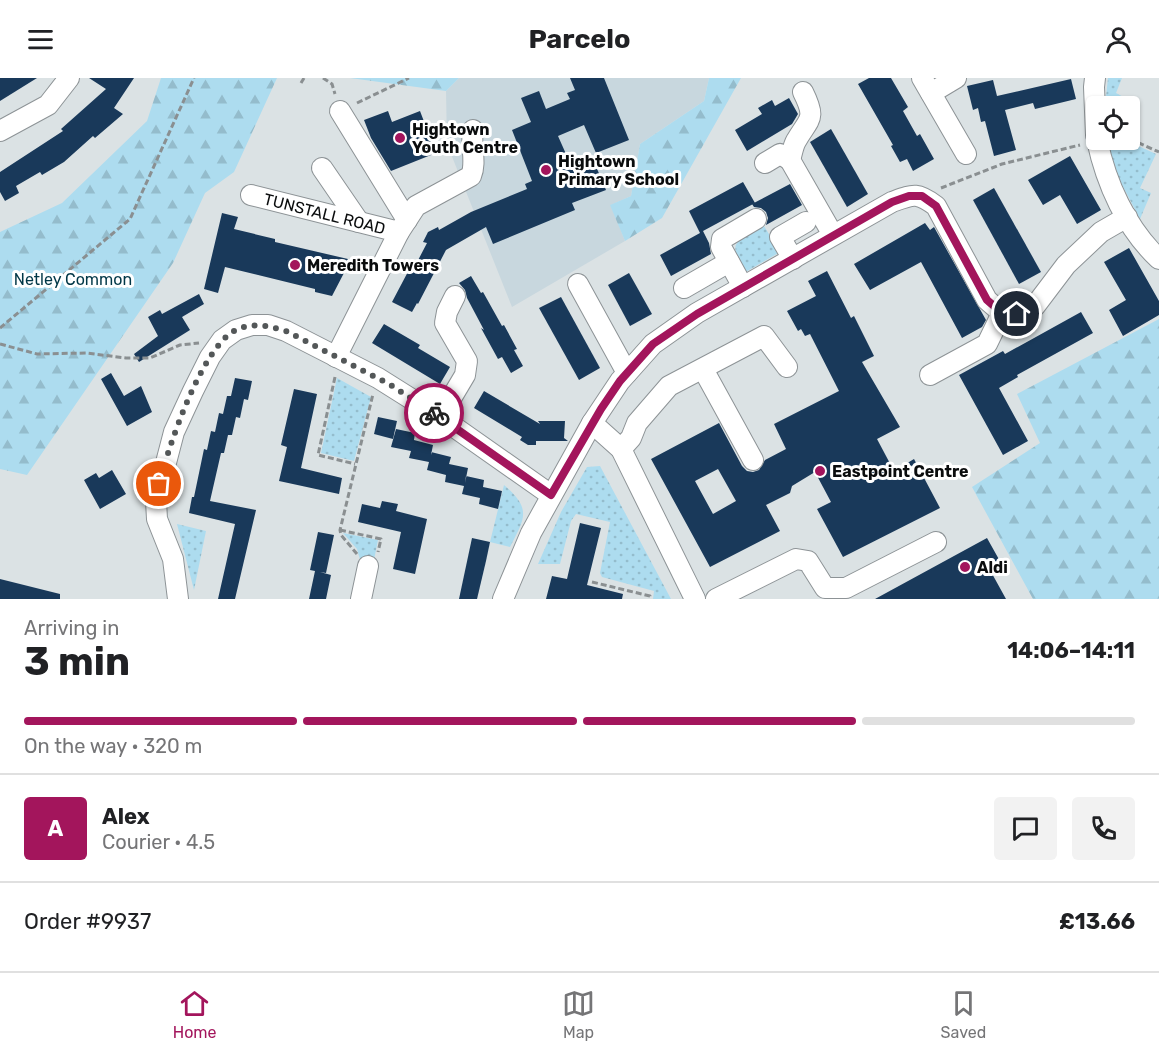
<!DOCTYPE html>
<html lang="en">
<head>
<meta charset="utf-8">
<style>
  :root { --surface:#fff; --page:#f2f2f2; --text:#202124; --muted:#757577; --line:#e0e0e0; --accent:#a3155c }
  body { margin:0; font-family:Rubik,sans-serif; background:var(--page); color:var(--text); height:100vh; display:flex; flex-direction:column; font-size:22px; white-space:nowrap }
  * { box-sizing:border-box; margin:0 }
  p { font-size:20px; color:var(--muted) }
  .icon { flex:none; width:33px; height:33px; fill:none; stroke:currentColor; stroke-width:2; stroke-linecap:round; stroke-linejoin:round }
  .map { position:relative; height:521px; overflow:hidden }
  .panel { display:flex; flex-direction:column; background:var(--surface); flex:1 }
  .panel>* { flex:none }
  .controls { position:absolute; left:1086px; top:18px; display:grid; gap:12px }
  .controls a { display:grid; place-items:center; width:54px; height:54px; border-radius:6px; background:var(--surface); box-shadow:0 2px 4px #0004; font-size:30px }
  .pin { position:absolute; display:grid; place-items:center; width:51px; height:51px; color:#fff; margin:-26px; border:3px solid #fff; border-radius:50%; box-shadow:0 2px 6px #0007 }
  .courier { position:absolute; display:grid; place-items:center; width:60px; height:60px; margin:-30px; border:4px solid #a3155c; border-radius:50%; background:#fff; color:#222; box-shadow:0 2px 8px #0007 }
  .head em { font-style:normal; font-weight:700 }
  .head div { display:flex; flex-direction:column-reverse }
  .head { display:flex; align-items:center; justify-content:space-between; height:102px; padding:0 24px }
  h1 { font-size:39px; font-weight:700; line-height:45px }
  .bar { display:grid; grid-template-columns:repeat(4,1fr); gap:9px 6px; align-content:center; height:72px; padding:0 24px }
  .bar i { height:8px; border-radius:4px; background:var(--line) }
  .bar .active { background:var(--accent) }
  .bar p { grid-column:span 4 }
  .line { display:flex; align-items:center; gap:15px; padding:0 24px; border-top:2px solid var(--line) }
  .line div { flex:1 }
  .round { display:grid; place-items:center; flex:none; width:63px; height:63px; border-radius:6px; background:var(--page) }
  header { display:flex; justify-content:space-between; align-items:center; height:78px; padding:0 24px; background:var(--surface); font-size:27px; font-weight:700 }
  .dock { display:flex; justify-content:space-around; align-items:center; height:84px; border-top:2px solid var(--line); background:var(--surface); font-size:16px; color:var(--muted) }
  .dock a { display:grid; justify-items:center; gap:3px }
  .dock .active { color:var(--accent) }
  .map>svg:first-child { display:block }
</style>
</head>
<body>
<header><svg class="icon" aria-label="menu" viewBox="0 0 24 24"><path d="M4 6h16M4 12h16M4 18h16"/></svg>Parcelo<svg class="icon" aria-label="person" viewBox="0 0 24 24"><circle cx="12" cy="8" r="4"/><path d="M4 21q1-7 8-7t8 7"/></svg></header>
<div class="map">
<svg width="1159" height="521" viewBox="0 0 1159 521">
  <defs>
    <pattern id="grass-dots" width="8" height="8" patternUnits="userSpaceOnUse" patternTransform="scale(1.5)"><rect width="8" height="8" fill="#addcef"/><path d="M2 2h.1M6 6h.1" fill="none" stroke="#94bccc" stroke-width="1.8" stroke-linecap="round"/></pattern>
    <pattern id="forest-firs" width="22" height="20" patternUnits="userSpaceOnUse" patternTransform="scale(1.5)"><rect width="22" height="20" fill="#addcef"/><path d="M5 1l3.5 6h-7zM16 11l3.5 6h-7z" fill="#94bccc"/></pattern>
  </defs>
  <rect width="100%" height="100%" fill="#dbe2e4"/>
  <!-- built -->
  <path fill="#c8d7de" d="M459,0H709L704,23L640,66L631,118L611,127L625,163L512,229L447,66L446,13Z"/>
  <!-- grass -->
  <g fill="url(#grass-dots)">
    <path d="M1108,0H1122L1116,15L1127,21L1124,28H1105Z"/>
    <path d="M1117,63L1134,66L1156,76L1140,110L1151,115L1140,141L1119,101L1108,65Z"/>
    <path d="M764,148L780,174L744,195C728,161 734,166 764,148Z"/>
    <path d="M337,300L371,319L354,383L321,375Z"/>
    <path d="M600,388L671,521H653L654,513L602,499L600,495L610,444L576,436L571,443L560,486H538L561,434L587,389Z"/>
    <path d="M504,407C532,431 525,440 510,469L490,464Z"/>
    <path d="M177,446L206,453L194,512Z"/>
    <path d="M343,455L378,462L373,487L361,485L357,471Z"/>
  </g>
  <!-- forest -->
  <g fill="url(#forest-firs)">
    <path d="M161,0H277L234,94L205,115L173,185L27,397L0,391V154L62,125L147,43Z"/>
    <path d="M350,0H459L446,13Z"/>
    <path d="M709,0H741L662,140L625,163L610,127L631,118L640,66L704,23Z"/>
    <path d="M1159,241V521H1033L972,409L1040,365L1017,316Z"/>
  </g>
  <!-- building -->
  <g fill="#19395a" fill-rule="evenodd">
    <path d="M0,0H37L0,23Z"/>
    <path d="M89,0H134L114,30L123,36L95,60L93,58L64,84L42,97L40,94L16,108L19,115L5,123L0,114V94L63,53L61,51L106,11Z"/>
    <path d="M570,0H604L629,62L596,75L584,47L558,58L574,94L595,86L606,112L572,125L575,132L493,166L486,149L446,172L418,226L417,225L412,234L392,224L411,188L414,190L427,165L423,164L428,154L438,149L439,152L471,134L527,111L525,106L532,103L512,52L531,44L521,20L539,13L546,31L570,21L567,15L575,12Z"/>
    <path d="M869,0H891L908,29L903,33L917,58L920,56L934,81L913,93L907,81L900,84L891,68L893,67L858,6Z"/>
    <path d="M1071,1L1076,21L1035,31L1033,25L1005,32L1016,72L994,78L985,43L981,44L978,30L973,32L967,8L993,2L997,18Z"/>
    <path d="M789,20L798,36L792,46L747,73L735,52L762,36L758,30L772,22L775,28Z"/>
    <path d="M388,33L392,44L420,33L436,75L391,93L371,60L364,42Z"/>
    <path d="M831,51L868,116L847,129L810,64Z"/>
    <path d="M1070,78L1101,132L1077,146L1060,117L1043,127L1028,102Z"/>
    <path d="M743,104L755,125L703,153L709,165L711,176L671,198L660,177L700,155L689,133Z"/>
    <path d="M790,106L802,127L766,147L768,140L766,134L761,130L754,129L752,126Z"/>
    <path d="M994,110L1041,194L1019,206L973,122Z"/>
    <path d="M222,135L238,139L234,151L275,161V164L348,181L345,193L332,218L315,214V211L225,189L218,215L204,211Z"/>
    <path d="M925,145L930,152L934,149L986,242L982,249L962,260L921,184L870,212L854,186Z"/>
    <path d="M1129,170L1159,223V237L1123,258L1109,232L1126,222L1104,184Z"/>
    <path d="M827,193L851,240L854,238L874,278L862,284L900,349L877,361L894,393L914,381L940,430L843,479L817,431L831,424L815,394L792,408L790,415L766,427L780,453L710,489L651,381L719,345L742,388L747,393L753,394L759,392L765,382L786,371L774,346L839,313L810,256L805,258L801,251L798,253L787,233L816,218L808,203ZM718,391L736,423L713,436L695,403Z"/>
    <path d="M629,195L652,236L630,248L608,207Z"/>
    <path d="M471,198L481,215L483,214L502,248L504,247L517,271L514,272L523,288L511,295L502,279L498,281L481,250L484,252L467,220L465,212L459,205Z"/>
    <path d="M199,216L204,226L182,239L190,252L139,284L134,276L158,258L148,239L160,232L162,236Z"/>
    <path d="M561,219L600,290L579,302L539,230Z"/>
    <path d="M1081,234L1093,255L1017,297L1018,299L999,310L1028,363L1003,377L959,297L1003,273L1005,276Z"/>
    <path d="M384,246L420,267L418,270L450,289L440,306L372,265Z"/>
    <path d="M111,295L124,318L141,308L152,334L127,348L101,301Z"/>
    <path d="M235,300L252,303L248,322L244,321L240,340L236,339L232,357H228L224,375H221L210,423L256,432L235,521H218L235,446L189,435L192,419H194L204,371L207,372L211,353L215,354L219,335L223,336L227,318H231Z"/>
    <path d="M294,311L317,316L301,390L342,400L339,416L279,403L287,369L281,367Z"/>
    <path d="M484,313L540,346L538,343H565L564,360L568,363H536V367H528L520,362L522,359L474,330Z"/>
    <path d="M378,339L397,343L393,361L374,356Z"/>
    <path d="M396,351L415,355L414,362L433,367L431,377V374L451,379L449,386L468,390L465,405L466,398L484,402L483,409L502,413L498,431L479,426L480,420L462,416L464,408L445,404L446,397L427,392L429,384L409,380L411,373L391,369Z"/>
    <path d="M112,392L126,416L100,431L84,402L96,395L99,400Z"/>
    <path d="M382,423L398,426L396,433L427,441L415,496L393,491L401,454L358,444L362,426L380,430Z"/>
    <path d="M580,445L601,450L587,507L623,516L622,521H546L552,498L567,501Z"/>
    <path d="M318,454L334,457L326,495L320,494L331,497L326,521H309L315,493L310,492Z"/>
    <path d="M472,460L490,464L486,483L477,521H459Z"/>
    <path d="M987,460L1001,485L990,492L1006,521H875Z"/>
    <path d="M0,501L60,516V521H0Z"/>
  </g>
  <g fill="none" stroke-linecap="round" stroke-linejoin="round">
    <defs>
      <g id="minor">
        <path d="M922,0L966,76"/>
        <path d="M1095,0L1094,9L1096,57"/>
        <path d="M931,15L956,0"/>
        <path d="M340,33L407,142"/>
        <path d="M0,53L48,27L69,0"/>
        <path d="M1097,62C1106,105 1126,150 1159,181"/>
        <path d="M790,82L833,157"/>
        <path d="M765,85L780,76L790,82C792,76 793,68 796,63C809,40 817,42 803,14"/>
        <path d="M322,90L359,144"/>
        <path id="s1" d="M251,117L399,154"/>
        <path d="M793,181L780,159L806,144"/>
        <path d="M578,206L627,295"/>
        <path d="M743,209L721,169L722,161L756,141"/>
        <path d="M684,210L729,184"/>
        <path d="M336,279L399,154L416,128L471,98C477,84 470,68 473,52"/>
        <path d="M703,291L753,382"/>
        <path d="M930,297L987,266L1002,235"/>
        <path d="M440,339L465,297L467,283L445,245L447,234L455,218"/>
        <path d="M592,345L621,371L695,521"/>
        <path d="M621,371L631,360L637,345L669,308L764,258L787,289"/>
        <path d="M178,521L173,481L157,441L156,423L174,354L193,313L210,279L222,262L236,252L252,247H268L286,253L378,300L440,339L551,417"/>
        <path d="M361,521L368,488"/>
        <path d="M503,521L531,455L592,345L620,303L653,266L697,235L892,124C914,116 917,114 936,128L987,222L1002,235L1017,236L1035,228L1066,187L1101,154L1127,139"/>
        <path d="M716,521L796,481L808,483L825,510H846L936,464"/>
      </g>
    </defs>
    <!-- minor casing -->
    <use href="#minor" stroke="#8d9396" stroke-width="22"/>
    <!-- path -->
    <g stroke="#8a8f91" stroke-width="3" stroke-dasharray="6 3" stroke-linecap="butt">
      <path d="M323,0L332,6L335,16"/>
      <path d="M301,5L304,0"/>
      <path d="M357,25L409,0"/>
      <path d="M1130,61L1159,74"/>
      <path d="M941,110L1002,86L1080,67"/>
      <path d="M0,250L130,141L194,0"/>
      <path d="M0,266L37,276L86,275L126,280H150L180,267L199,265"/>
      <path d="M335,299L318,377L355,386"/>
      <path d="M340,452L381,461L378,474"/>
      <path d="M357,476L341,457L340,452L373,316"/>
      <path d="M592,504L650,518V521"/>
    </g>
    <!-- minor -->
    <use href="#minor" stroke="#fff" stroke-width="20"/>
  </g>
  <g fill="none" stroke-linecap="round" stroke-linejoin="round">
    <!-- done -->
    <path stroke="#535758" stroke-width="6" stroke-dasharray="0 10.8" d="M159,406C168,370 202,268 236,252C253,244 269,248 286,253L389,306L434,335"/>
    <!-- route -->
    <path stroke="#a3155c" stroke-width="8" d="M434,335L551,417L601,331L620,303L653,266L697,236L892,124L909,118H922L936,128L987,222L1002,235L1017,236"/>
  </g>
  <!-- markers -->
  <g fill="#a3155c" stroke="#fff" stroke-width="2">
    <circle cx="400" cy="60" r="6"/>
    <circle cx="546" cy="92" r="6"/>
    <circle cx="295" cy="187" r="6"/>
    <circle cx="820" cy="393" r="6"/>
    <circle cx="965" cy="489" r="6"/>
  </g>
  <g text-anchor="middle" stroke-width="6" stroke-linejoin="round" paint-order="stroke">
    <!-- poi labels -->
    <g font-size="16" font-weight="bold" fill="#0a0c0d" stroke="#fff" text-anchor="start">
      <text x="412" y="57">Hightown<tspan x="412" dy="18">Youth Centre</tspan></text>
      <text x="558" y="89">Hightown<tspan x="558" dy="18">Primary School</tspan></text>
      <text x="307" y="193">Meredith Towers</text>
      <text x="832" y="399">Eastpoint Centre</text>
      <text x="977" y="495">Aldi</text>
    </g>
    <!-- street labels -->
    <g font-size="16" fill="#0a0c0d" stroke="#fff">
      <text dy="6" stroke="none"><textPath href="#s1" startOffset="76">TUNSTALL ROAD</textPath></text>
    </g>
    <!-- park labels -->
    <g font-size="16" fill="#003747" stroke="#fff">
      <text x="73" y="207">Netley Common</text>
    </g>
  </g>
</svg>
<div class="controls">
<a><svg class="icon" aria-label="locate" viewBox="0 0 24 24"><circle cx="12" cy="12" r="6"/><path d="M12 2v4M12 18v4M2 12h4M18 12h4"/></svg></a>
</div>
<div class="pin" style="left:159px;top:406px;background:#ea580c"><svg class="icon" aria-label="bag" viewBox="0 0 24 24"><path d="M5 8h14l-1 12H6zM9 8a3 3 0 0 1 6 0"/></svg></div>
<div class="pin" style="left:1017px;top:236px;background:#1f2937"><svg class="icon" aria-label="home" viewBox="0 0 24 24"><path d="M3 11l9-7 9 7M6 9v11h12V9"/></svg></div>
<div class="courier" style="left:434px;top:335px"><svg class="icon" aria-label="bike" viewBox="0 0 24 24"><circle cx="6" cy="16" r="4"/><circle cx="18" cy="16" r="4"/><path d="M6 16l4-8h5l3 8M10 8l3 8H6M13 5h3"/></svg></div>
</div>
<section class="panel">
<div class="head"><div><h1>3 min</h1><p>Arriving in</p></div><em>14:06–14:11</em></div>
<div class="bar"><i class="active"></i><i class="active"></i><i class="active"></i><i></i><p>On the way · 320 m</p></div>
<div class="line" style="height:108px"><b class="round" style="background:var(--accent);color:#fff">A</b><div><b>Alex</b><p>Courier · 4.5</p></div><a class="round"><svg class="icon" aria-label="chat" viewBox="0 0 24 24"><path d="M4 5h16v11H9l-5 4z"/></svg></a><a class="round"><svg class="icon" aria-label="phone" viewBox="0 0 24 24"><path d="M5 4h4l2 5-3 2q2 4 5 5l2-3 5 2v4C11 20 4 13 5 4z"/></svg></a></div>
<div class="line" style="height:78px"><div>Order #9937</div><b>£13.66</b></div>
</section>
<nav class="dock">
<a class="active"><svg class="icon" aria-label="home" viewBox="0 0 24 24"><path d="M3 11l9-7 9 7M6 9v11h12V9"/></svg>Home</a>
<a><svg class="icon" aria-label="map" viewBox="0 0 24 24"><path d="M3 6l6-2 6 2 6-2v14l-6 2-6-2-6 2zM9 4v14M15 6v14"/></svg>Map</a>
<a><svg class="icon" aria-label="saved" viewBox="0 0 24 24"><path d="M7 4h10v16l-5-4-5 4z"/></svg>Saved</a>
</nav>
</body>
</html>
